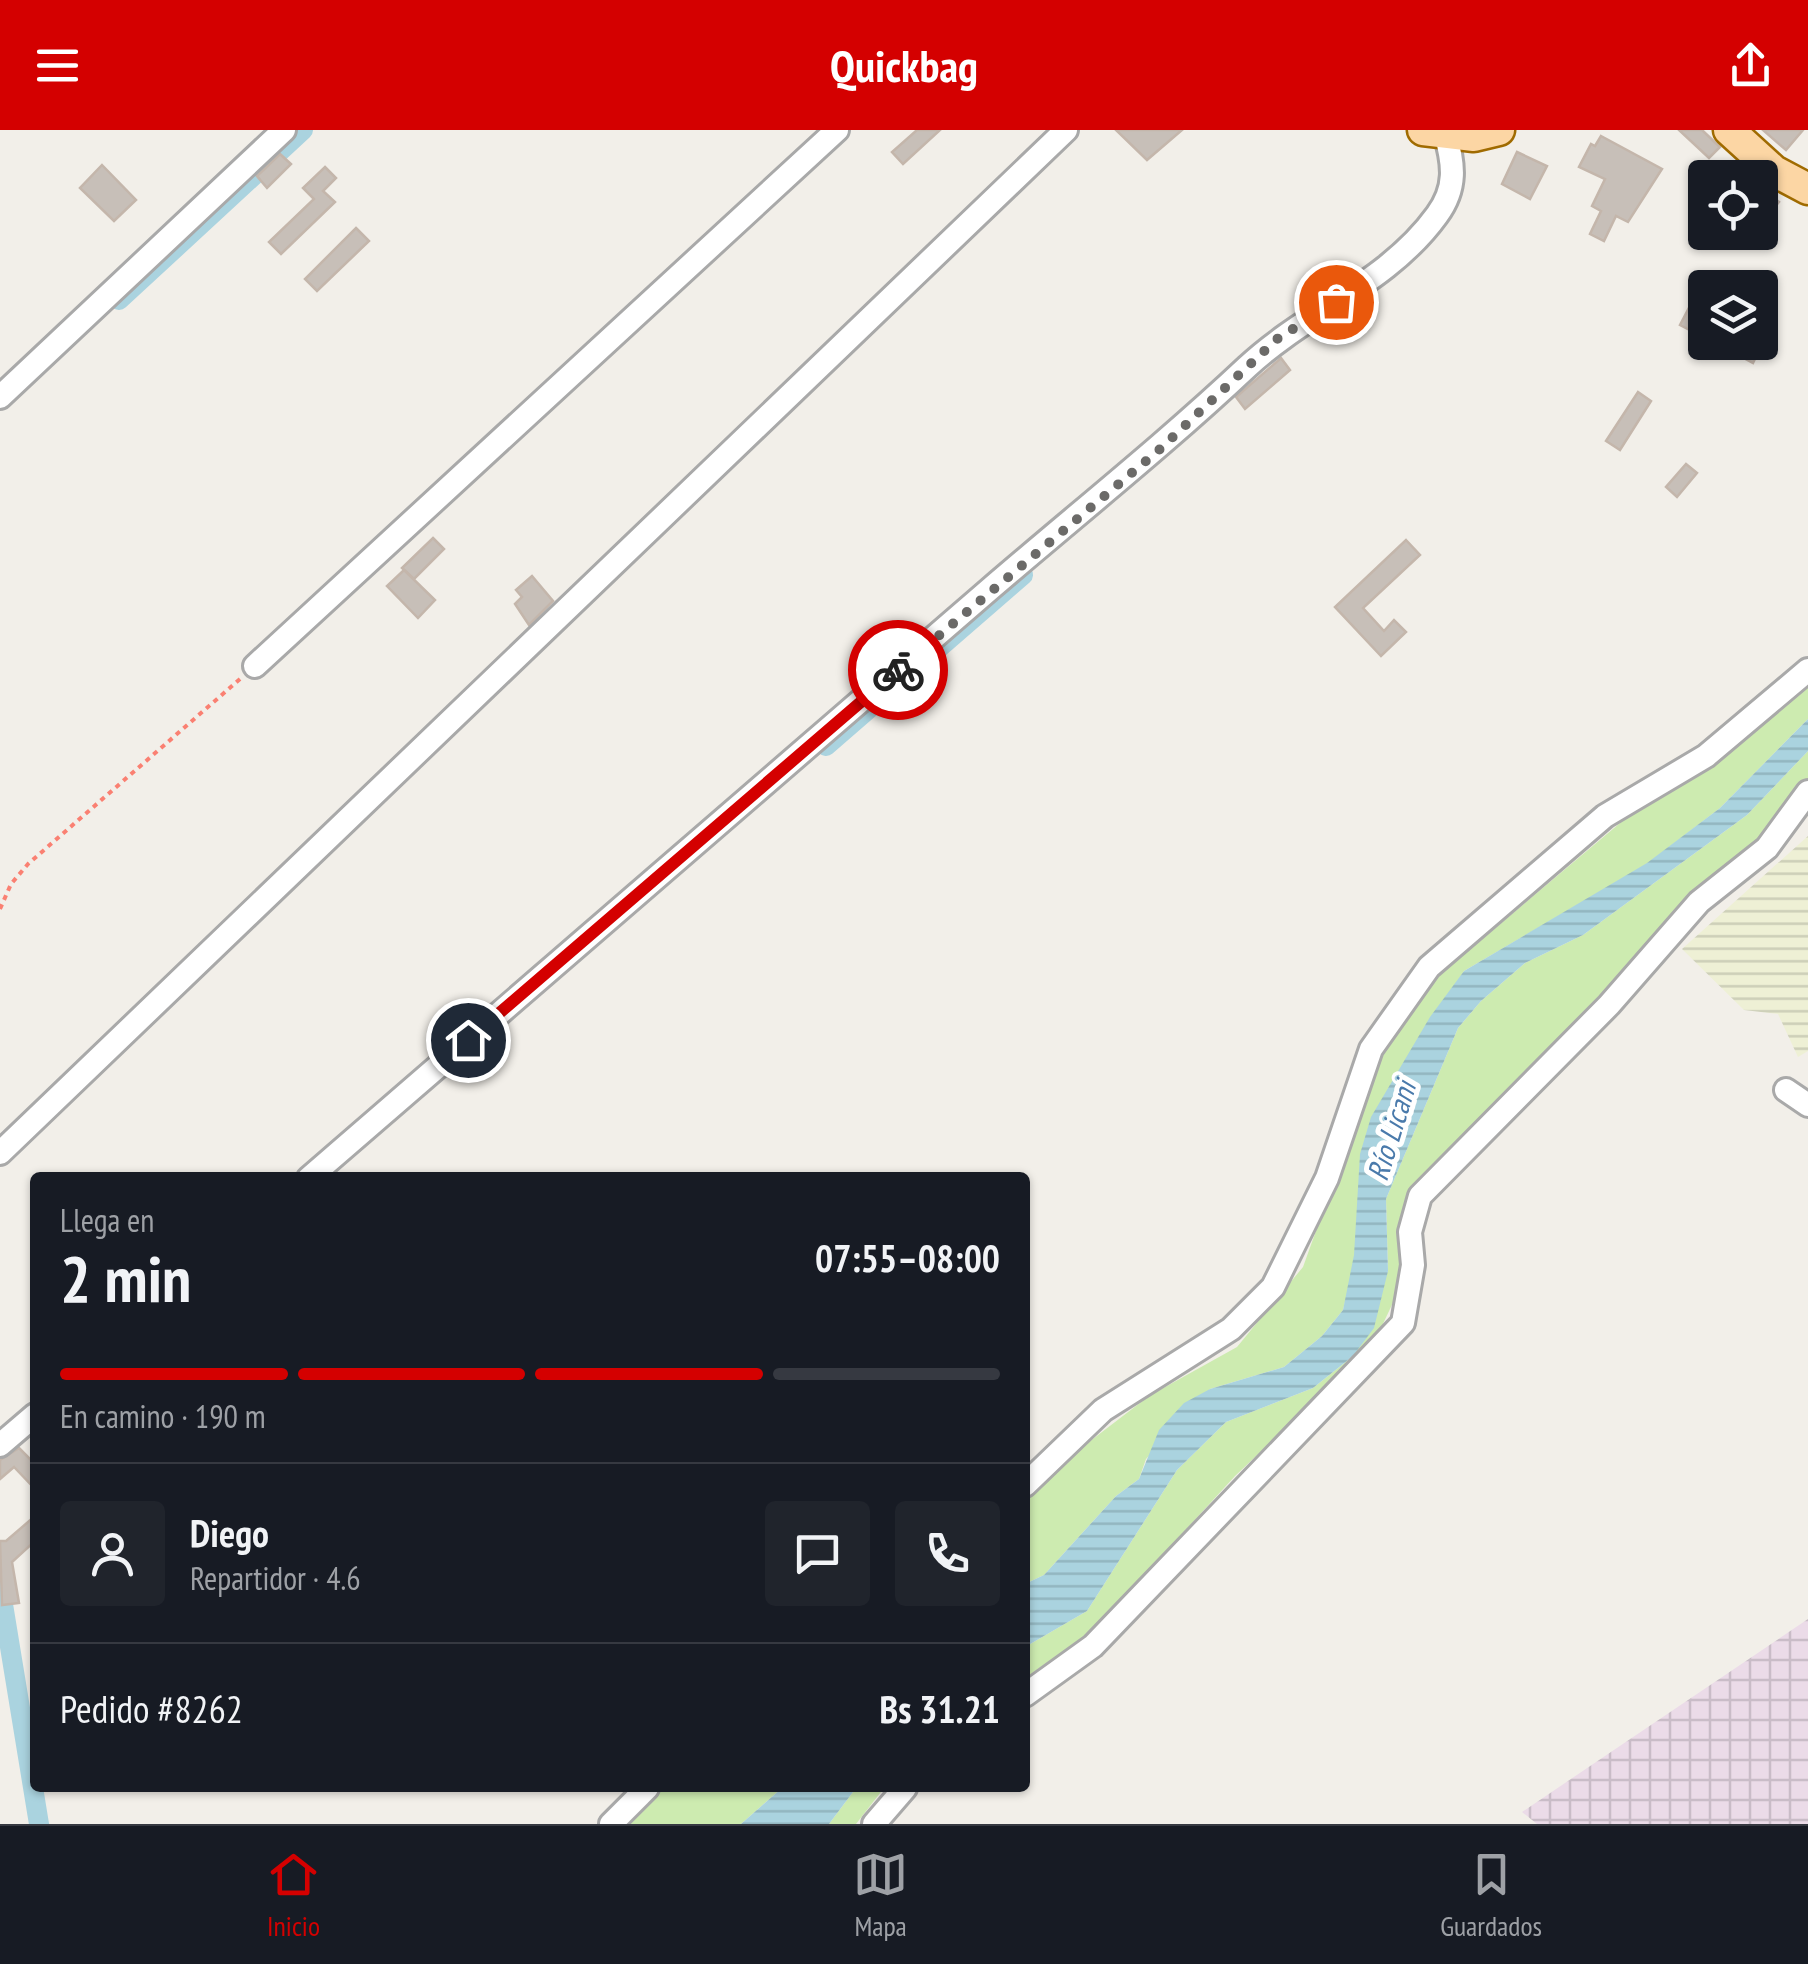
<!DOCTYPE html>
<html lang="es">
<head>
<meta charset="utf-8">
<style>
  :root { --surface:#171b24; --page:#20242c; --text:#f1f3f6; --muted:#9ea1a6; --line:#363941; --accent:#d40000 }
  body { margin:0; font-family:"PT Sans Narrow",sans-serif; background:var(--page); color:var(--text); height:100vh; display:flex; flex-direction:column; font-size:38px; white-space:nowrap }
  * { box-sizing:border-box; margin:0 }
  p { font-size:32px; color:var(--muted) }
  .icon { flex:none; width:55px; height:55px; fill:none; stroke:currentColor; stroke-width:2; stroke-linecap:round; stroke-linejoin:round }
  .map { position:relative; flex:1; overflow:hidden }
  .side { position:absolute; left:30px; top:1042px; width:1000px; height:620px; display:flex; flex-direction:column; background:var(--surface); border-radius:10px; box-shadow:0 2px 8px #0004 }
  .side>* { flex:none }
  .tools { position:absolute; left:1688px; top:30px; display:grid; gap:20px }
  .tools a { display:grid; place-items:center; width:90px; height:90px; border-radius:10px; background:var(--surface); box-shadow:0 2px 8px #0004; font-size:50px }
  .pin { position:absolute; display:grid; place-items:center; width:85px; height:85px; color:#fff; margin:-42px; border:5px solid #fff; border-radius:50%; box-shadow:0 2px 10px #0007 }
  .courier { position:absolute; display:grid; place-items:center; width:100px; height:100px; margin:-50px; border:8px solid #d40000; border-radius:50%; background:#fff; color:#222; box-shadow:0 2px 12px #0007 }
  .headline em { font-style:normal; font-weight:700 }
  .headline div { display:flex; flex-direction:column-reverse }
  .headline { display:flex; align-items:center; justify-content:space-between; height:170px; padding:0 30px }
  h1 { font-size:65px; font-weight:700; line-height:75px }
  .bar { display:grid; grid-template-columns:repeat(4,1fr); gap:15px 10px; align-content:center; height:120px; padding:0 30px }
  .bar i { height:12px; border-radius:8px; background:var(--line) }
  .bar .current { background:var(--accent) }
  .bar p { grid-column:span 4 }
  .line { display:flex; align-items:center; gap:25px; padding:0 30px; border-top:2px solid var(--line) }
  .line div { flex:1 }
  .round { display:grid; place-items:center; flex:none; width:105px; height:105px; border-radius:10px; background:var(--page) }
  header { display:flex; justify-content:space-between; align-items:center; height:130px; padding:0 30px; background:var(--accent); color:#fff; font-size:45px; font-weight:700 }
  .tabs { display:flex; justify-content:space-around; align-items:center; height:140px; border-top:2px solid var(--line); background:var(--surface); font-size:28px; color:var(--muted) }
  .tabs a { display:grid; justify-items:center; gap:5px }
  .tabs .current { color:var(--accent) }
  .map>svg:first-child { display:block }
</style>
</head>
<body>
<header><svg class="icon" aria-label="menu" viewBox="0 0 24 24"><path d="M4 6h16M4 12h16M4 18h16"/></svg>Quickbag<svg class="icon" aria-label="share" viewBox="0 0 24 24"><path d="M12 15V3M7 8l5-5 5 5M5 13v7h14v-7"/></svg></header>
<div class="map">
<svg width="1808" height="1694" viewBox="0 0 1808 1694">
  <defs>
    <pattern id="industrial-grid" width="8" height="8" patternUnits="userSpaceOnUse" patternTransform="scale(2.5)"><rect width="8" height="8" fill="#ebdbe8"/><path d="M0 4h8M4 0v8" fill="none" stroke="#c9bcc7"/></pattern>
    <pattern id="farmland-rules" width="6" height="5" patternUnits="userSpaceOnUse" patternTransform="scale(2.5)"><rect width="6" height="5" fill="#eef0d5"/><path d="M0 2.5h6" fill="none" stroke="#ccceb7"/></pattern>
    <pattern id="water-rules" width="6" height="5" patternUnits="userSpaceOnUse" patternTransform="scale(2.5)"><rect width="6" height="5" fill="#aad3df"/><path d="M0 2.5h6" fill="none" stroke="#92b5bf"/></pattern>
  </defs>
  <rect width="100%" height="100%" fill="#f2efe9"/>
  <!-- industrial -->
  <path fill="url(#industrial-grid)" d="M1808,1489V1694H1537L1522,1682Z"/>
  <!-- farmland -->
  <path fill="url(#farmland-rules)" d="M1808,706V921L1798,927L1778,884L1744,880L1682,819Z"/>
  <!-- grass -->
  <g fill="#cdebb0">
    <path d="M1808,550V589L1720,678L1647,734L1464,841L1403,934L1343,1180L1322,1206L1284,1237L1210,1259L1146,1329L1139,1349L1116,1366L1044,1445L1025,1454V1361L1149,1266L1237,1217L1303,1137L1375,937L1424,858L1626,688L1771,588Z"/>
    <path d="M1808,621V664L1713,749L1439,1031L1398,1162L1373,1215L1235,1346L1094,1500L1025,1548V1517L1087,1481L1177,1340L1226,1292L1313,1258L1353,1226L1388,1141L1386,1069L1458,898L1481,871L1525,833L1583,805L1747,685Z"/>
    <path d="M657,1658H782L741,1694H617Z"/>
    <path d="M856,1658H884L856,1694H829Z"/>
  </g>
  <!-- water -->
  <g fill="url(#water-rules)">
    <path d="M1808,589V621L1747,685L1583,805L1525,833L1481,871L1458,898L1386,1069L1388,1141L1374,1198L1353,1226L1313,1258L1226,1292L1177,1340L1087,1481L1025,1517V1454L1044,1445L1116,1366L1139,1349L1159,1300L1184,1273L1210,1259L1284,1237L1322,1206L1343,1180L1354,1125L1360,1024L1371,987L1430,887L1464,841L1647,733L1720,678Z"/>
    <path d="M782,1658H856L829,1694H741Z"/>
  </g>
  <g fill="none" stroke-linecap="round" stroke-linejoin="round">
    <!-- canal -->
    <g stroke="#aad3df" stroke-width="20">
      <path d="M119,170L303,0"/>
      <path d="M826,616L1023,445"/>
      <path d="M0,1456L39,1694"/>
    </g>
  </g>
  <!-- building -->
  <g fill="#c7bfb8" stroke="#c4b6ab" stroke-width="2.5">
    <path d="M917,0H940L903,34L892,22Z"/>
    <path d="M1116,0H1182L1147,30Z"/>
    <path d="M1679,0H1702L1720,17L1709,28Z"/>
    <path d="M1763,0H1803L1786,20Z"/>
    <path d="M1601,6L1662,39L1628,92L1616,86L1604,111L1590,104L1601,81L1592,76L1605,49L1579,37L1591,14L1595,16Z"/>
    <path d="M1517,22L1547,36L1530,69L1502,54Z"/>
    <path d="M280,24L291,34L267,58L257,46Z"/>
    <path d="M102,35L136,70L114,91L80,58Z"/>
    <path d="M325,37L336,48L323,61L335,72L281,124L269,112L314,69L303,58Z"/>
    <path d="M1760,56L1779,72L1760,94Z"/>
    <path d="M356,98L369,111L317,161L305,149Z"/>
    <path d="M1705,147V208L1680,195Z"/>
    <path d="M1714,212H1749L1760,218L1753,233Z"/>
    <path d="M1281,228L1290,240L1245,279L1236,267Z"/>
    <path d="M1638,262L1651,271L1620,320L1606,311Z"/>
    <path d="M1686,334L1697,343L1677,367L1666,357Z"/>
    <path d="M433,408L444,419L414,449L402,438Z"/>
    <path d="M1406,410L1420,425L1363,478L1384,501L1394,490L1406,502L1381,526L1335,477Z"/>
    <path d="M404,440L435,470L418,488L387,456Z"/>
    <path d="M532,446L553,471L529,495L515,474L522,467L516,460Z"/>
    <path d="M19,1318L35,1334V1359L14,1337L0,1349V1330Z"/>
    <path d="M35,1386V1411L12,1432L19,1473L2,1475L0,1411H6Z"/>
  </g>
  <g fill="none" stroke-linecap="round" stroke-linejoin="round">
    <defs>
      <g id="minor">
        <path d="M0,267L284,0"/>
        <path d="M255,536L837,0"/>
        <path d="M1786,960L1808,975"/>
        <path d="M0,1023L1066,0"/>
        <path d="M309,1048C536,851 764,656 990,459C1076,385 1164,315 1247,237C1307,181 1388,153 1437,85C1457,58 1454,34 1445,3"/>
        <path d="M0,1315L35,1285"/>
        <path d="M1025,1355L1103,1280L1231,1199L1273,1157L1327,1048L1371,919L1429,837L1605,686L1706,626L1808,540"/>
        <path d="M1025,1565L1093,1516L1403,1193L1413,1135L1410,1102L1420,1066L1609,875L1699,772L1767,718L1808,662"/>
        <path d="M611,1694L647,1658"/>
        <path d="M874,1694L905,1658"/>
      </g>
      <g id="major">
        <path d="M1423,0L1474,6L1499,0"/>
        <path d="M1729,0L1774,41L1808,59"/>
      </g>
    </defs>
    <!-- minor casing -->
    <use href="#minor" stroke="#a9a9a9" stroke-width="28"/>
    <!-- major casing -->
    <use href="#major" stroke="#a06b00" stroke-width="35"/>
    <!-- path -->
    <path stroke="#fa8072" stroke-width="4" stroke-dasharray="5 5" stroke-linecap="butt" d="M0,779L11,754L28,734L240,549"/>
    <!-- minor -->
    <use href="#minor" stroke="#fff" stroke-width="22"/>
    <!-- major -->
    <use href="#major" stroke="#fcd6a4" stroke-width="30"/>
  </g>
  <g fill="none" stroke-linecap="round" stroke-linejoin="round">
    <!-- done -->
    <path stroke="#6b6a68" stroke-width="10" stroke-dasharray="0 18" d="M898,540L1159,320L1277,209L1336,172"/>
    <!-- route -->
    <path stroke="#d40000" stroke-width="12" d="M468,910L898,540"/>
  </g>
  <g text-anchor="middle" stroke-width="10" stroke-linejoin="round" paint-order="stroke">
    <!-- water labels -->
    <g font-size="30" font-style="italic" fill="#4a7aab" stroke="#fff">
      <text transform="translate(1392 1001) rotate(-73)" y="10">Río Licani</text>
    </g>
  </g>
</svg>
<div class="tools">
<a><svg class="icon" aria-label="locate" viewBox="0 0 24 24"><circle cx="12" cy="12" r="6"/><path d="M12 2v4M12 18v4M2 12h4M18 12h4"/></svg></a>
<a><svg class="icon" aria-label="layers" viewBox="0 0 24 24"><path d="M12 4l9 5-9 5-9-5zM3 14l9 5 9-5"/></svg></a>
</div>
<div class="pin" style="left:1336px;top:172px;background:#ea580c"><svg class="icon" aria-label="bag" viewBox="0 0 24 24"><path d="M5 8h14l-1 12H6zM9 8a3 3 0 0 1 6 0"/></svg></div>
<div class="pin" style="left:468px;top:910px;background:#1f2937"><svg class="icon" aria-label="home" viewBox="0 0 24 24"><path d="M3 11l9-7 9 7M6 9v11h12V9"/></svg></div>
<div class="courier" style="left:898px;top:540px"><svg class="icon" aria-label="bike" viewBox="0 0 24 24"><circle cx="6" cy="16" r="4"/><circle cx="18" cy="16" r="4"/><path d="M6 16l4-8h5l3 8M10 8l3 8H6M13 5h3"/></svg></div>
<section class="side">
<div class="headline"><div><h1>2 min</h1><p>Llega en</p></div><em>07:55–08:00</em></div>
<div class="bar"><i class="current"></i><i class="current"></i><i class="current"></i><i></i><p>En camino · 190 m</p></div>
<div class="line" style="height:180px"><a class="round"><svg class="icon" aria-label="person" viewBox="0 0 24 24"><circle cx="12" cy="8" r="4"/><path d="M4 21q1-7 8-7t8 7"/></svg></a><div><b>Diego</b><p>Repartidor · 4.6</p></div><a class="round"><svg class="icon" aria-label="chat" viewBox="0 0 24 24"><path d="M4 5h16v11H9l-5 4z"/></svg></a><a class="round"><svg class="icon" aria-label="phone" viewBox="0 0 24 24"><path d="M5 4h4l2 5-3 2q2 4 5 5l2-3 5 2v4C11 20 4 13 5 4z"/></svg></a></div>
<div class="line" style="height:130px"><div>Pedido #8262</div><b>Bs 31.21</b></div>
</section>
</div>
<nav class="tabs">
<a class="current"><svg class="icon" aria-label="home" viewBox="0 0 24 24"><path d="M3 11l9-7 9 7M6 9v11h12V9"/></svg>Inicio</a>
<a><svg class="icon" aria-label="map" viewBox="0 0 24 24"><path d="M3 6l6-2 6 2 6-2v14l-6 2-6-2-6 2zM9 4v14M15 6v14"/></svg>Mapa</a>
<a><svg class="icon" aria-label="saved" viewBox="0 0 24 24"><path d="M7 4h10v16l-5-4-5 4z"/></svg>Guardados</a>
</nav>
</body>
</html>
